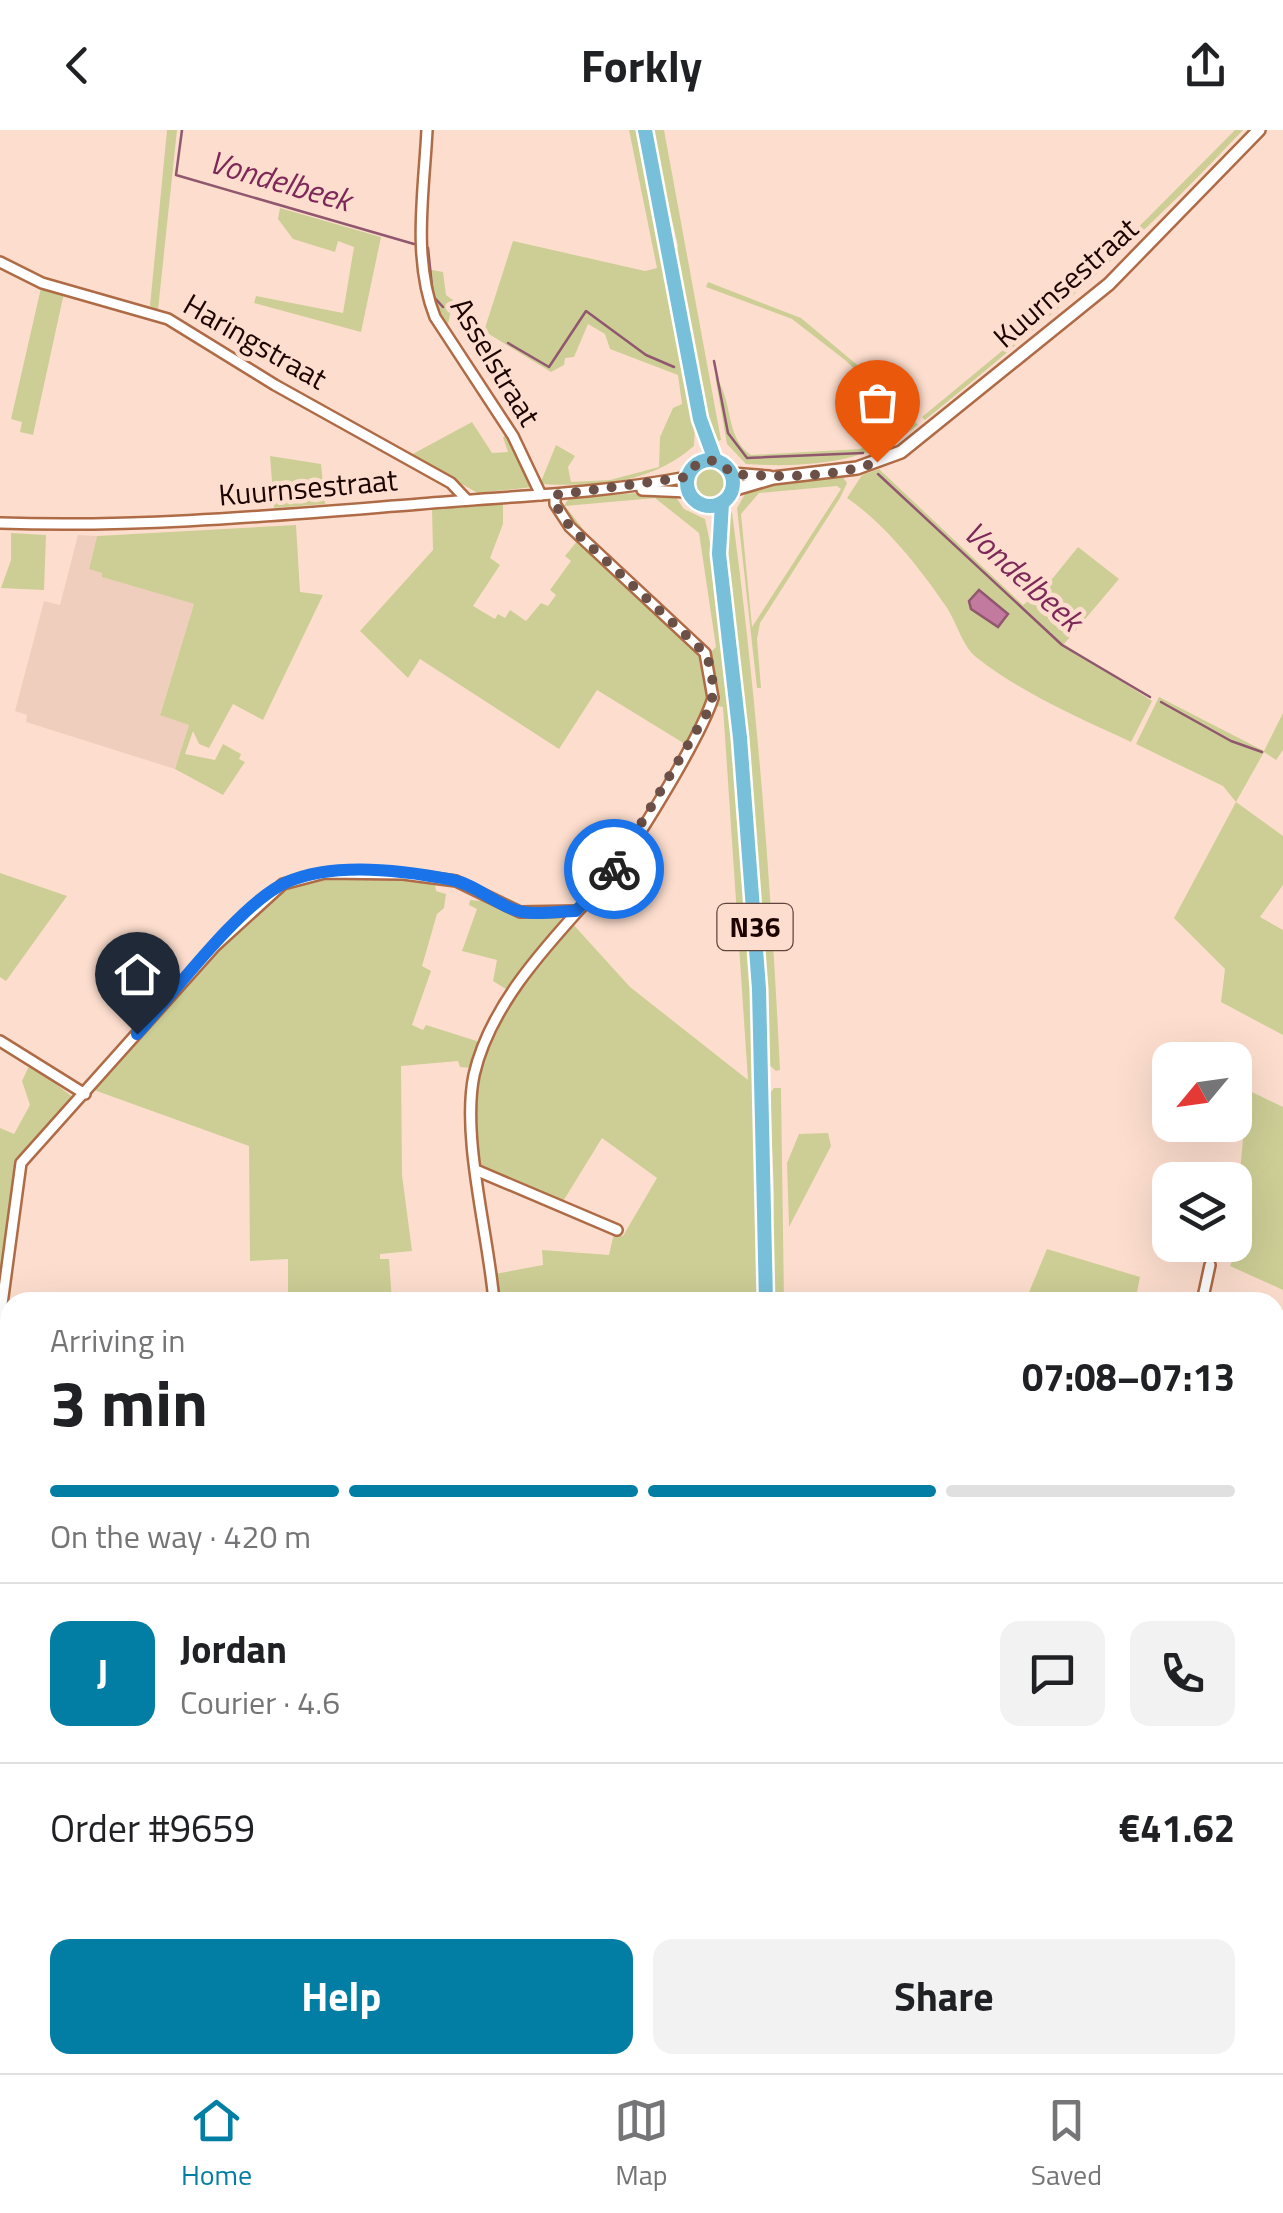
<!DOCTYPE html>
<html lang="en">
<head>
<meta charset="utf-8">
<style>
  :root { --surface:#fff; --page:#f2f2f2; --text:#202124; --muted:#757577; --line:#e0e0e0; --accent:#027ea4 }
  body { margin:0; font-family:"Titillium Web",sans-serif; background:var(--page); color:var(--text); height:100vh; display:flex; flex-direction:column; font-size:38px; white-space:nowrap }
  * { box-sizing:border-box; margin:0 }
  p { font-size:32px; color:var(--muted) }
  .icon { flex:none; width:55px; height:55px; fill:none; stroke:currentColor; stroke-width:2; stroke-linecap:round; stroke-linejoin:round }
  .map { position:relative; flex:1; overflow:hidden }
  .panel { position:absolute; left:0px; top:1162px; width:1285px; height:782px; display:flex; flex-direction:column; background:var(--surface); border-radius:30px 30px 0 0; box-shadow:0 10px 40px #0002 }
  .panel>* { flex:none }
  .needle { width:65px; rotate:241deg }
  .tools { position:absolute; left:1152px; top:912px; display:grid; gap:20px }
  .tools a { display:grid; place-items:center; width:100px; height:100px; border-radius:20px; background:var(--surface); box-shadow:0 10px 40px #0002; font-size:50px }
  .pin { position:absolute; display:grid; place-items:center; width:85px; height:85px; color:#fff; margin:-102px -42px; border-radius:50% 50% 50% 0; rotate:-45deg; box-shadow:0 0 10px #0007 }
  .pin .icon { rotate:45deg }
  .courier { position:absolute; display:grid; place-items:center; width:100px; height:100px; margin:-50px; border:8px solid #1a73e8; border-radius:50%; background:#fff; color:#222; box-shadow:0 2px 12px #0007 }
  .headline em { font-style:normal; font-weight:700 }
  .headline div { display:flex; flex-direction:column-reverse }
  .headline { display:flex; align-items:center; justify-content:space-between; height:170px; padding:0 50px }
  h1 { font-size:65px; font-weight:700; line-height:75px }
  .bar { display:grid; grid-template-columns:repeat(4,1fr); gap:15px 10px; align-content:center; height:120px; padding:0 50px }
  .bar i { height:12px; border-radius:8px; background:var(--line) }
  .bar .on { background:var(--accent) }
  .bar p { grid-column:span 4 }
  .line { display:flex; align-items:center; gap:25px; padding:0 50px; border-top:2px solid var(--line) }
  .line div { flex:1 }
  .round { display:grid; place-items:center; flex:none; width:105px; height:105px; border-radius:20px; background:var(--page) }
  .cta { display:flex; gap:20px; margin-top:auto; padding:20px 50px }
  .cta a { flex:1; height:115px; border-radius:20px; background:var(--accent); color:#fff; font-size:40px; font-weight:700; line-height:115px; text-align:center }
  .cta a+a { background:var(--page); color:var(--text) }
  header { display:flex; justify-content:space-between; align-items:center; height:130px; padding:0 50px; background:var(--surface); font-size:45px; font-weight:700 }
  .tabs { display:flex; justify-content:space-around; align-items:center; height:140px; border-top:2px solid var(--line); background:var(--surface); font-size:28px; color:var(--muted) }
  .tabs a { display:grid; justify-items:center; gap:5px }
  .tabs .on { color:var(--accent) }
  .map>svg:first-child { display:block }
</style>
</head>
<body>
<header><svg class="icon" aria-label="back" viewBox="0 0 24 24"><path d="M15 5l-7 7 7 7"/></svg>Forkly<svg class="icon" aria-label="share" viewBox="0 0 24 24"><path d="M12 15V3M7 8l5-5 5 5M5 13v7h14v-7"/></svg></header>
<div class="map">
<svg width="1283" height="1943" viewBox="0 0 1283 1943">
  <rect width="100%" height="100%" fill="#fddece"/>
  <!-- built -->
  <g fill="#efcebd">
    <path d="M78,405L97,406L89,438L103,443V447L194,474L160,584L189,595L175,639L26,592L27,585L15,581L44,471L60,475Z"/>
    <path d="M938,1935H1021L1017,1943H935Z"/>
  </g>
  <!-- green -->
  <g fill="#cdce95" fill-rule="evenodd">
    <path d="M167,0H177L158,180L150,176Z"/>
    <path d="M629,0H639L695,295L694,316C650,354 597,357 540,354L556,315L575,326L568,337L571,352L610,350L659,337L660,307L673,278L682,274L678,245L610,219L605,204L588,194L574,227L565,228L564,235L551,242L484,201L513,111L645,141L657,138Z"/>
    <path d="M651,0H664L721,310L715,312L706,292L676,126L678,116Z"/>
    <path d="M1235,0H1243C1144,106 1038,199 925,290L922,287L1077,159Z"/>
    <path d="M280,78L381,107L361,202L254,173L256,166L343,183L354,117L338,111L335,122L293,109L278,89Z"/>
    <path d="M426,139L443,142L446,165L453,170L448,194L436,184Z"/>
    <path d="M708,152L801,188L892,264L918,295C870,333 806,338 746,334L727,314L715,246C734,270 724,307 751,325L860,319L910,291L845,230L792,189L706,157Z"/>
    <path d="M41,158L64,163L33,305L20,302L22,292L11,289Z"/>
    <path d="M472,292L492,323L508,322L503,307L507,305L533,357L478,363L409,326Z"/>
    <path d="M270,326L321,334L325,374L274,378Z"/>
    <circle cx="709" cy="353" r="17"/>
    <path d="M879,339L1023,475L1044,459L1078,417L1119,449L1064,514L1152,571L1131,612C1079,588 1021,563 976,527C962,516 956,490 945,475C919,437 885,394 847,368L862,345Z"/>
    <path d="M842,346L847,353L840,368L760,493L757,509L761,558H757L737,378L748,359ZM837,356L841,359L752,497L741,384L759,363Z"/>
    <path d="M652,362L675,366L684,379L705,389L715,436L756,890L761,1172H497L495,1144L543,1135L542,1120L609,1125L614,1103L623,1106L657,1048L602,1008L562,1073L481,1037C450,944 518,861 571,792L630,857L748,950L723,577L716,576L710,523L570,394L562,379L569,368ZM655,368L699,403L716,517L712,521L598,418L565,376Z"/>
    <path d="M503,374V394L490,428L500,435L473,476L495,489L498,484L505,488L510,480L526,491L541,473L548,476L556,465L550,460L571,431L565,426L578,410L703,525L709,563L705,581L685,614L597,560L559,619L420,529L408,548L360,501L433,420L432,379Z"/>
    <path d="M732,382C757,568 771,753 780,940L776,941L768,934L745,598L722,408L725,387Z"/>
    <path d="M296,395L300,462L323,465L263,590L233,574L209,618L199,614L193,601L185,624L215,630L223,614L241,624L239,629L245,632L223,665L175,639L189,595L160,585L194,474L102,447V443L89,439L97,406Z"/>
    <path d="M11,403L46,405L44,460L1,458L11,430Z"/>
    <path d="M1159,567L1264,621L1283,583V620L1276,630L1264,622L1236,672L1283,706V755L1260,787L1283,800V905L1221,872L1225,839L1174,788L1236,672L1223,656L1136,614Z"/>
    <path d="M0,743L67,766L6,851L0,847Z"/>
    <path d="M364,743L456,753L510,782L559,785L562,793L509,861L493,851L497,830L462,821L477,779L469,775L470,770L481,771L462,758L435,754L436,761L446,764L444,778L437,784L422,836L431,841L412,895L423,900L426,895L483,913L471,938L460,937L458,931L401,936L402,1045L412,1121L380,1124V1129H389L392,1172H288V1129L250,1131L249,1016L94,960L177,862L279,760L303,750Z"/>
    <path d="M30,934L74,968L15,1037L0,1167V998L14,1004L30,975L22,951Z"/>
    <path d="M1235,954L1283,977V1160L1230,1136L1244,1102L1235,1097L1243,1009Z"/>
    <path d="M774,958H781L784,1172H771L774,1064L770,963Z"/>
    <path d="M828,1003L831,1016L789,1097L787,1033L799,1004Z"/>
    <path d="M1047,1119L1140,1147L1135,1172H1025Z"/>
    <path d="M1275,1314L1283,1318V1494L1275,1492Z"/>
    <path d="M1275,1501L1283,1503V1615L1275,1612Z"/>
  </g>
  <!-- water -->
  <path fill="#c27a9f" stroke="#90576f" stroke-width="2.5" d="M979,460L1008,484L998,497L971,479L969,471Z"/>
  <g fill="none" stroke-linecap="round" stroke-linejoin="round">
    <!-- stream -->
    <g stroke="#90576f" stroke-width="2.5">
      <path d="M182,0L176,45L414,114"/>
      <path d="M428,118L433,166L443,177"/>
      <path d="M508,213L549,237L586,181L646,225L674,237"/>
      <path d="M714,231L728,303L747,328L863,323"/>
      <path d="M878,344L1062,515L1150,567"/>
      <path d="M1161,572L1231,611L1262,622"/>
      <path d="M0,1235L10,1234"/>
    </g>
    <defs>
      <g id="minor">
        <path d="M427,0C424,61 412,129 435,187L513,306L541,365"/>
        <path d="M0,132L42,153L168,189L275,255L451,353L467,370"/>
        <path d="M642,360L688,362"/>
        <path d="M0,393C141,398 280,385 420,374C510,366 599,364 687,347"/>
        <path d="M0,911L85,964"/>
        <path d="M478,1041L617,1100"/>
        <path d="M494,1172C489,1107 461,1008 474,945C491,870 555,807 605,751C632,721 701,606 713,568L705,523L570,397L555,374V365"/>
        <path d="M1202,1172L1210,1135"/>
        <path d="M0,1189L21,1033L215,816L283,754L325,743L403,744L456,751L520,782L576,781"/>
        <path d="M1275,1310L1283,1314"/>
        <path d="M0,1753L10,1764"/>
        <path d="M1275,1763L1283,1749"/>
        <path d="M1275,1818L1283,1823"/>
        <path d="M172,1935L179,1943"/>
        <path d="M368,1943L377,1935"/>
        <path d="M1164,1943L1168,1935"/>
      </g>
      <g id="tertiary">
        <path d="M731,344L769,347"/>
        <path d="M732,360L773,348L857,338L901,322L1109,154L1259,0"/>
      </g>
      <g id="primary">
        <path d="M645,0L700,289L715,330"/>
        <circle cx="710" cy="353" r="23"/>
        <path d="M722,373L719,424L740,608L759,859L766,1172"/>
        <path d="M717,1943L718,1935"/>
      </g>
    </defs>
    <!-- minor casing -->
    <use href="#minor" stroke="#af6b46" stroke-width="14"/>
    <!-- tertiary casing -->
    <use href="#tertiary" stroke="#af6b46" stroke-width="16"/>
    <!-- primary casing -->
    <use href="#primary" stroke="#fff" stroke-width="19"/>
    <!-- minor -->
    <use href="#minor" stroke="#fff" stroke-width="9"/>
    <!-- tertiary -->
    <use href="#tertiary" stroke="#fff" stroke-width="11"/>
    <!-- primary -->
    <use href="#primary" stroke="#78c0da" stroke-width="14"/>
  </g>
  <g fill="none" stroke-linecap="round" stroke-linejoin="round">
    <!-- done -->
    <path stroke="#6b5048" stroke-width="10" stroke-dasharray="0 18" d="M614,739L710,578C715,562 713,539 705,523L570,397L555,374V365L687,347C697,326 718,325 731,344C780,347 829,349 877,332"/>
    <!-- route -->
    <path stroke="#1a73e8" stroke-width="12" d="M137,904C172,865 241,772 287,752C335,731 403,740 453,750C476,755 494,773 515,780C532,786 558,781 576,781L614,739"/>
  </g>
  <g text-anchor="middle" stroke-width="9" stroke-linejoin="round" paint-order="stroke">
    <!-- shield labels -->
    <rect fill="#fddece" stroke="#60453e" stroke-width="2.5" x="717.5" y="774" width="75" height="46" rx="8"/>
    <g font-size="28" font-weight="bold" fill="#1c0400">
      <text x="755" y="807">N36</text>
    </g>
    <!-- street labels -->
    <g font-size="30" fill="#1c0400" stroke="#fddece">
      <text transform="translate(1066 153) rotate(-41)" y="10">Kuurnsestraat</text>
      <text transform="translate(255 212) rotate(30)" y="10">Haringstraat</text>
      <text transform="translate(495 232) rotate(59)" y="10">Asselstraat</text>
      <text transform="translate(308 358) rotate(-5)" y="10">Kuurnsestraat</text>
    </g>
    <!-- water labels -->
    <g font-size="32" font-style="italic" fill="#7d2859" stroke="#fddece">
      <text transform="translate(280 51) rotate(16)" y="11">Vondelbeek</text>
      <text transform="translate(1023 446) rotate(42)" y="11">Vondelbeek</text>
    </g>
  </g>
</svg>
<div class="tools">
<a><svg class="needle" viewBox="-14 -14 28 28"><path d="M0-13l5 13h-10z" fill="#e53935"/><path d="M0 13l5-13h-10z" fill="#757577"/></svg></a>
<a><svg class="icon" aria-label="layers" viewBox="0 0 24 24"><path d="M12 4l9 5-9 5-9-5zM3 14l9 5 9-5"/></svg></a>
</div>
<div class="pin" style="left:877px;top:332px;background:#ea580c"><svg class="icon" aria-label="bag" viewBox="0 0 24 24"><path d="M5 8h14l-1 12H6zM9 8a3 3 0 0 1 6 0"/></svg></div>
<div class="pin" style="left:137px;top:904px;background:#1f2937"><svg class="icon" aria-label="home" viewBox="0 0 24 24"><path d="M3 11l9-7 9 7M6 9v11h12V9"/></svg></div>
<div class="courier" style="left:614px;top:739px"><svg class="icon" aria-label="bike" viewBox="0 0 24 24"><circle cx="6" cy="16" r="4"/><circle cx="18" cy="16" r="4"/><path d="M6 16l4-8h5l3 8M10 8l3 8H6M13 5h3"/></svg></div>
<section class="panel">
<div class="headline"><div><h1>3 min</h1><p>Arriving in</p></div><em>07:08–07:13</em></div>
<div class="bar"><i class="on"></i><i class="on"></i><i class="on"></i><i></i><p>On the way · 420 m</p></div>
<div class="line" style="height:180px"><b class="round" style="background:var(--accent);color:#fff">J</b><div><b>Jordan</b><p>Courier · 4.6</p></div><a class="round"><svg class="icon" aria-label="chat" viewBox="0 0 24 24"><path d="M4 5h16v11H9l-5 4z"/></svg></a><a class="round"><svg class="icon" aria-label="phone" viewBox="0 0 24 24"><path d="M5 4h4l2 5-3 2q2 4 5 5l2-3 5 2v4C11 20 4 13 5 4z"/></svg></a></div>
<div class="line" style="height:130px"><div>Order #9659</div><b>€41.62</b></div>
<div class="cta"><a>Help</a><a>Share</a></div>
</section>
</div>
<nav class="tabs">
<a class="on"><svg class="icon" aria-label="home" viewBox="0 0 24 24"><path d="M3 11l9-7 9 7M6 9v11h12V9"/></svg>Home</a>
<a><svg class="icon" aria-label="map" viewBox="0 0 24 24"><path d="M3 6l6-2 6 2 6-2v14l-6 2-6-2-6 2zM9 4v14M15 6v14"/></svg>Map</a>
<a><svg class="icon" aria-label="saved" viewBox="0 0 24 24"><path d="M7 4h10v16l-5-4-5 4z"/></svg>Saved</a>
</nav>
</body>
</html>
